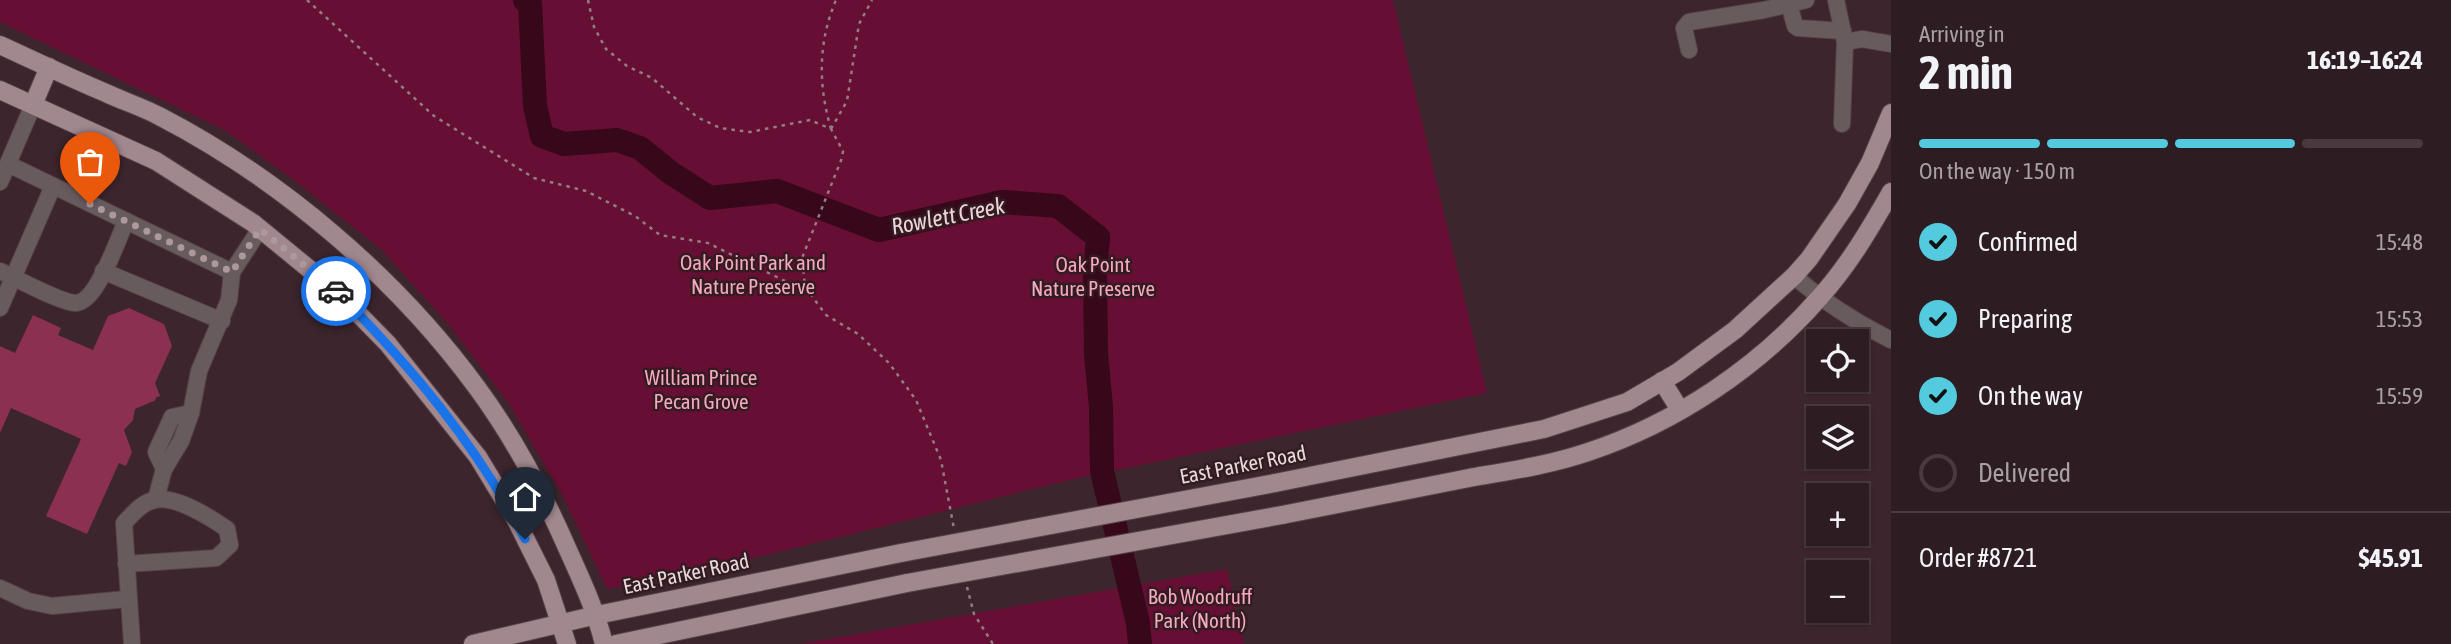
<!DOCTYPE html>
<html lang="en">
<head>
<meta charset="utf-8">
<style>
  :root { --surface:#2d1c21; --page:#35252a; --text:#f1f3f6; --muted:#a7a1a5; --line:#483a3f; --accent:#54cade }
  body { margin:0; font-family:"Asap Condensed",sans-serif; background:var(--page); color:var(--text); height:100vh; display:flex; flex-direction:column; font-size:26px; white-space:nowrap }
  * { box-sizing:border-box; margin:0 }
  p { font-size:23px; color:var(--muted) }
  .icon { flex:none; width:38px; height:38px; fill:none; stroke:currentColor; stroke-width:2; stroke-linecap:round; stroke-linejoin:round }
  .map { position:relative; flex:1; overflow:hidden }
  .sheet { display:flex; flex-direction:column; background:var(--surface); width:560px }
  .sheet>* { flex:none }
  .controls { position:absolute; left:1806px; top:329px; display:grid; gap:14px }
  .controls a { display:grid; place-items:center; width:63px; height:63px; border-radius:0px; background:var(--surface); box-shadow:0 2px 5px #0004,0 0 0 2px var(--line); font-size:35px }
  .pin { position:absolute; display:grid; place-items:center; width:60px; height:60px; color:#fff; margin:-72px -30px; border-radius:50% 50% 50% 0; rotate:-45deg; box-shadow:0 0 7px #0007 }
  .pin .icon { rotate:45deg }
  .courier { position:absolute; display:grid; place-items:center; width:70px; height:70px; margin:-35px; border:5px solid #1a73e8; border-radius:50%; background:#fff; color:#222; box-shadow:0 2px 9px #0007 }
  .overview em { font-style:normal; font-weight:700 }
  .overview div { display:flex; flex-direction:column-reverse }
  .overview { display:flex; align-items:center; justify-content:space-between; height:119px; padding:0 28px }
  h1 { font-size:46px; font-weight:700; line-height:52px }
  .bar { display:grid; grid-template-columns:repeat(4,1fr); gap:10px 7px; align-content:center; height:84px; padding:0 28px }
  .bar i { height:9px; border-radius:5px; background:var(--line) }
  .bar .selected { background:var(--accent) }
  .bar p { grid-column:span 4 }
  .line { display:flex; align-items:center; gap:18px; padding:0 28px; border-top:2px solid var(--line) }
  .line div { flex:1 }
  ol { padding:0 28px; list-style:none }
  li { display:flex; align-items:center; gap:21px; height:77px }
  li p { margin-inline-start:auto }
  li .icon { padding:7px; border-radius:50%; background:var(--accent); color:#111; stroke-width:4 }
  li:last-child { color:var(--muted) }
  li i { width:38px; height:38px; border:4px solid var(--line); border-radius:50% }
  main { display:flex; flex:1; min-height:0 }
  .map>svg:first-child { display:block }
</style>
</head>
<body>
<main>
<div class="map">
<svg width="1891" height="644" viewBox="0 0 1891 644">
  <rect width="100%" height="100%" fill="#3c252c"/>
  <!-- green -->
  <g fill="#660e34">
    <path d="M0,0H1393L1487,393L1074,479L771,554L607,589L563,496L509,404L448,324L383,251L299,184L226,131L0,22Z"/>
    <path d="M1227,569L1244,644H800Z"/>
  </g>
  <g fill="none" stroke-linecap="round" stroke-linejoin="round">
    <!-- river -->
    <path stroke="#37071a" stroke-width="24" d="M525,0L530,3L535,106L542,136L564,144L617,140L640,148L671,173L710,198L777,191L879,230L1002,202L1058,206L1098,237L1095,274L1096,354L1101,407L1102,471L1138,623L1140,644"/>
  </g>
  <!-- building -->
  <path fill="#8b3051" d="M129,308L164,324L172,346L155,383L160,396L155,398L156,400L135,409L133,420L124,430L132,452L126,466L119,463L87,534L46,516L81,439L11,408L0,433V346L15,353L33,315L61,328L58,335L93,350L108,316Z"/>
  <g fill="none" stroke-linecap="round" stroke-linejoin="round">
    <defs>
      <g id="minor">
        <path d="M1836,0L1845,42L1842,124"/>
        <path d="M1789,4L1795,26L1798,28L1843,31"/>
        <path d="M1845,42L1862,39L1891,44"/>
        <path d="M1689,50L1684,28L1689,22L1764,10L1806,0"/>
        <path d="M8,164L232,272"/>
        <path d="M0,182L33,105"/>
        <path d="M0,271C16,278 61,303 76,303C97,302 118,239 126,221"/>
        <path d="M103,271L222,321"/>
        <path d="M1794,276C1824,302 1855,322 1891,340"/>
        <path d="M0,308L53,186"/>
        <path d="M164,469L156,452L172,417L191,413"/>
        <path d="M156,499L164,469L181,441L191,413L199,371L229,300L232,272L260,229"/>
        <path d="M126,564L216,558L230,545L227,529C211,518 175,495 155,500C142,502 133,514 124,523L132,644"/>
        <path d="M0,588L28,601L52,606L127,599"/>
      </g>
      <g id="major">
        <path d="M0,45C35,61 70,78 106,93C123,101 142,107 159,116C281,179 397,278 478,389C514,438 544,495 568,550C582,581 596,611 604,644"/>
        <path d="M0,90L156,161L253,223L336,291L388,344L478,457L515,518L546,580L567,644"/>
        <path d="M33,105L49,67"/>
        <path d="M1662,381L1680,410"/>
        <path d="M1275,483L1544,429L1627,402L1678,372L1735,330L1794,276L1809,259L1847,204L1870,163L1891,113"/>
        <path d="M1282,515C1344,503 1407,490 1469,478C1509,471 1550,465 1588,452C1676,423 1759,367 1820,297C1848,266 1870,229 1891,192"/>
        <path d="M473,644L597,615L901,553"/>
        <path d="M616,644L907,583"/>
      </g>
    </defs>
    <!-- minor casing -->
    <use href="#minor" stroke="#574248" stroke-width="18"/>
    <!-- major casing -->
    <use href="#major" stroke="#574248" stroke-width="20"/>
    <!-- path -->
    <g stroke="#917e84" stroke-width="2.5" stroke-dasharray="3.5 5" stroke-linecap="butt">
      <path d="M307,0L434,116L534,178L586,191L635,216L660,235L708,243L787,282L805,287"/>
      <path d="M588,0L594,27L606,49L627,66L652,78L697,117L720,128L750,132L810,120L831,129L843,151L842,158L802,258L805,287L826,315L858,334L889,363L916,400L941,460L954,529"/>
      <path d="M831,129L847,101L859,24L872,0"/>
      <path d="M831,129C818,85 818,42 836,0"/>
      <path d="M967,587L974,614L993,644"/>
    </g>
    <!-- minor -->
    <use href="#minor" stroke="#675b5e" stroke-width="16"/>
    <!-- major -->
    <use href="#major" stroke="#a0888e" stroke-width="18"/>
    <defs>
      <g id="major-bridge">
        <path d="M901,553L1275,483"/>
        <path d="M907,583L1282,515"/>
      </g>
    </defs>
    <!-- major-bridge casing -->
    <use href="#major-bridge" stroke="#574248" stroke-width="20" stroke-linecap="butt"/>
    <!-- major-bridge -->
    <use href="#major-bridge" stroke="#a0888e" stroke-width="18"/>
  </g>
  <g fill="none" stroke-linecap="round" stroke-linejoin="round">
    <!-- done -->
    <path stroke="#ab999e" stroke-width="7" stroke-dasharray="0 12.6" d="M90,204L232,272L260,229L336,291"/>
    <!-- route -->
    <path stroke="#1a73e8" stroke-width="9" d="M336,291C410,365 478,446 525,539"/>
  </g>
  <g text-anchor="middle" stroke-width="5" stroke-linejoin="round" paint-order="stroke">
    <!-- park labels -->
    <g font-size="21" fill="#f5a8be" stroke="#321c22">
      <text x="753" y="270">Oak Point Park and<tspan x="753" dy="24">Nature Preserve</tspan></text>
      <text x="1093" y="272">Oak Point<tspan x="1093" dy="24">Nature Preserve</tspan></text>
      <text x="701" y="385">William Prince<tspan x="701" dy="24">Pecan Grove</tspan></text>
      <text x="1200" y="604">Bob Woodruff<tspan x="1200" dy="24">Park (North)</tspan></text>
    </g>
    <!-- street labels -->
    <g font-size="21" fill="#e7d8dc" stroke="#321c22">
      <text transform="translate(1243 465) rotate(-11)" y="7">East Parker Road</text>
      <text transform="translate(686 574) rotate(-12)" y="7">East Parker Road</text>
    </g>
    <!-- water labels -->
    <g font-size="23" font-style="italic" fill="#eed3da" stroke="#321c22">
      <text transform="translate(948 216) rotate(-11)" y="8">Rowlett Creek</text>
    </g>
  </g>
</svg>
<div class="controls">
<a><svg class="icon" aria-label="locate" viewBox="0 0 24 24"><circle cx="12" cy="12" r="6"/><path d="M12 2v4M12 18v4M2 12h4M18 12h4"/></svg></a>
<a><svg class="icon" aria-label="layers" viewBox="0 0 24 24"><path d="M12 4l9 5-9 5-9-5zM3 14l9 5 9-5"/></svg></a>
<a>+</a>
<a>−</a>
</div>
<div class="pin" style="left:90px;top:204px;background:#ea580c"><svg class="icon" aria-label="bag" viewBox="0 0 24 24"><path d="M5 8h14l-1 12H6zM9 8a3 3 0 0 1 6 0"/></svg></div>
<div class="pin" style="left:525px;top:539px;background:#1f2937"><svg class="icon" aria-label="home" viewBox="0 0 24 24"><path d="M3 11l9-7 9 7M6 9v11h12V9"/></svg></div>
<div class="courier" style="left:336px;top:291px"><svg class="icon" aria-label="car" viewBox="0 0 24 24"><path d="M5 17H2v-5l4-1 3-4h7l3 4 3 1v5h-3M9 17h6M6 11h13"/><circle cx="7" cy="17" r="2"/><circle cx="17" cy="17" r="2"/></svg></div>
</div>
<section class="sheet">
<div class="overview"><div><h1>2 min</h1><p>Arriving in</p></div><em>16:19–16:24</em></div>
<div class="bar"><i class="selected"></i><i class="selected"></i><i class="selected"></i><i></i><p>On the way · 150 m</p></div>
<ol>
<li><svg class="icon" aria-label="check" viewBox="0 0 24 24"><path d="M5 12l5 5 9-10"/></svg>Confirmed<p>15:48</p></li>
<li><svg class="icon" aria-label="check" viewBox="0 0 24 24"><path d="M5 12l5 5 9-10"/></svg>Preparing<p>15:53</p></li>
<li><svg class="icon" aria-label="check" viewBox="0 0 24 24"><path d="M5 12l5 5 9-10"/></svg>On the way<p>15:59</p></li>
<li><i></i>Delivered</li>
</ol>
<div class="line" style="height:91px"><div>Order #8721</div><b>$45.91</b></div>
</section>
</main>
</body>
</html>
